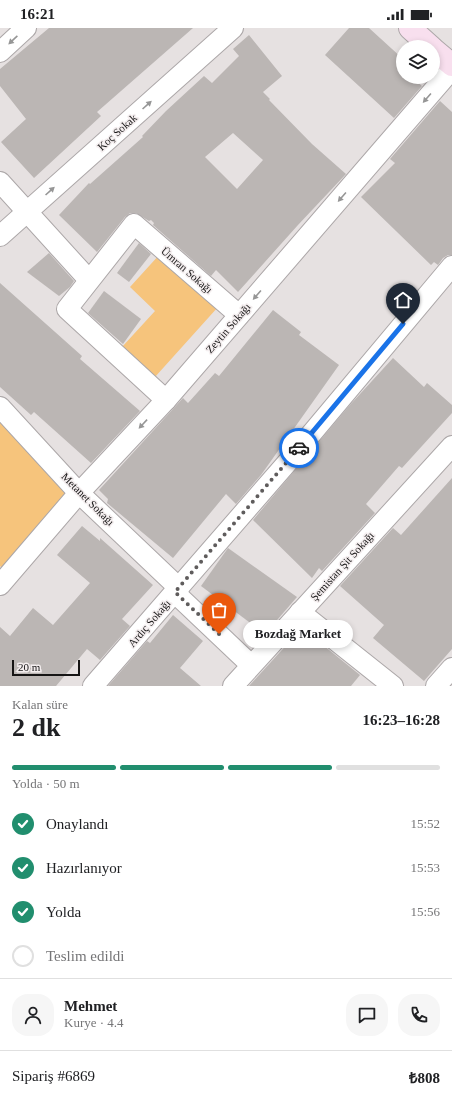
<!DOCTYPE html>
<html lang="tr">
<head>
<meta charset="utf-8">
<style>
  :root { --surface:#fff; --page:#f6f6f6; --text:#202124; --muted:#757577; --line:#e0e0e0; --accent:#218e6e }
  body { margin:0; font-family:"Times New Roman",serif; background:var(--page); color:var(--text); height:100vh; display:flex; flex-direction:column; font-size:15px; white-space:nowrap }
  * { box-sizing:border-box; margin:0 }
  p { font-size:13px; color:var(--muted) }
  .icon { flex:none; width:22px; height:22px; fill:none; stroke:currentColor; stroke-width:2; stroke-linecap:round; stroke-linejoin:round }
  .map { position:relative; height:658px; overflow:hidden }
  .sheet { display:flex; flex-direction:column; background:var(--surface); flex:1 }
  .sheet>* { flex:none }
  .controls { position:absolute; left:396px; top:12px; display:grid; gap:8px }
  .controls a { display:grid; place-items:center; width:44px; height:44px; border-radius:50%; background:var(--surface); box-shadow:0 2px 6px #0003; font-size:20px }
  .scale { position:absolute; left:12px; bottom:10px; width:68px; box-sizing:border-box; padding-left:4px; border:2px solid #161515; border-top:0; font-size:11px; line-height:14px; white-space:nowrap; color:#161515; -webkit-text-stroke:3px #f4eeef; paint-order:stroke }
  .pin { position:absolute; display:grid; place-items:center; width:34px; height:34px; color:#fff; margin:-41px -17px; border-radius:50% 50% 50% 0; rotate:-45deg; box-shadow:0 0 4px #0007 }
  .pin .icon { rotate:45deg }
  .courier { position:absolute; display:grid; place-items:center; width:40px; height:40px; margin:-20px; border:3px solid #1a73e8; border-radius:50%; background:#fff; color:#222; box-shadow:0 1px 5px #0007 }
  .bubble { position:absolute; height:28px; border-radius:14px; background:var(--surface); box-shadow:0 2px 6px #0003; font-size:13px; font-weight:800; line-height:28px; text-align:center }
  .overview em { font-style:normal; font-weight:800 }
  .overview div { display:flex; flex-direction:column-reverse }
  .overview { display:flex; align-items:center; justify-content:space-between; height:68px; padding:0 12px }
  h1 { font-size:26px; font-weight:800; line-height:30px }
  .bar { display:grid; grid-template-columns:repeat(4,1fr); gap:6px 4px; align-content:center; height:48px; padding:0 12px }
  .bar i { height:5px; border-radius:3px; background:var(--line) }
  .bar .current { background:var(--accent) }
  .bar p { grid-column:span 4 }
  .line { display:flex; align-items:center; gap:10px; padding:0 12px; border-top:1px solid var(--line) }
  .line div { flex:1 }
  .round { display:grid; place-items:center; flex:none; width:42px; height:42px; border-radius:16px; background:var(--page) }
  ol { padding:0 12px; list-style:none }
  li { display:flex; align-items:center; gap:12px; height:44px }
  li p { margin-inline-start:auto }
  li .icon { padding:4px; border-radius:50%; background:var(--accent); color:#fff; stroke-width:4 }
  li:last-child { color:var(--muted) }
  li i { width:22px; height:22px; border:2px solid var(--line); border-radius:50% }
  .status { display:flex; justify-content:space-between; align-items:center; height:28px; padding:0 20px; background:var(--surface); direction:ltr }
  .status svg { height:11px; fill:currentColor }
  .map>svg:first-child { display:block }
</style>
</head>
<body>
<div class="status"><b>16:21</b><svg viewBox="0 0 49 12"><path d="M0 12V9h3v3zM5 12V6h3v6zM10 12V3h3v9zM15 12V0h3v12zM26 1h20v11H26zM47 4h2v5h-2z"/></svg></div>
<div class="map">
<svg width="452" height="658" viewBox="0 0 452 658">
  <rect width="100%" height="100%" fill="#e6e1e1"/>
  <!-- green -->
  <g fill="#f6c47c">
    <path d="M160,226L218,279L155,349L122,319L155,283L130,259Z"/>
    <path d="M0,389L69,463L3,541L0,538Z"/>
  </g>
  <!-- building -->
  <g fill="#bbb6b4" fill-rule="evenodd">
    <path d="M49,0H193L97,84L101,88L34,150L1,114L26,91L0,58V41Z"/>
    <path d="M349,0H369L403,31V49H411L422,58L394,90L325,27Z"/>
    <path d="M249,7L282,48L263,64L270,71L269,72L312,116L346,146L298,197L238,264L216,242L211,248L153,197L154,195L151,192L149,193L136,185H130L125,189L97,224L59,187L89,155L90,156L143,109L142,108L166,83L204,48L212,55L239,28L233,21ZM233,105L263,132L237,161L205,129Z"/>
    <path d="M440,73L452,84V227H448L443,230L438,237L434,234L431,237L361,169L395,135L390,131Z"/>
    <path d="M139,215L151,226L129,254L117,245Z"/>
    <path d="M49,225L74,253L70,259L59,268L27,244Z"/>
    <path d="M0,255L82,328L80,331L140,383L91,435L34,384L31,387L0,359Z"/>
    <path d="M104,263L141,291L123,316L88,285Z"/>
    <path d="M273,282L301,304L299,307L339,337L261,447L236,476L226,466L173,530L107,475L108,471L99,462L183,370L188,375L215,345L219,348Z"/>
    <path d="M393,330L424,359L427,355L452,377V385L402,440L399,438L366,476L375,485L322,543L319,540L312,550L253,492L349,378Z"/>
    <path d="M452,450V621L424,653L373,610L384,597L340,558L393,500L401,507Z"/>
    <path d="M82,498L100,513V510L153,557L122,591L130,598L100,632L87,621L56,658H0V599L10,608L33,580L53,597L90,555L57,527Z"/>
    <path d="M228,520L297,569L265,606L201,558Z"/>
    <path d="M173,587L203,613L180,640L201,658H108L147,613L150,615Z"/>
    <path d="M302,600L360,647L351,658H249Z"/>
  </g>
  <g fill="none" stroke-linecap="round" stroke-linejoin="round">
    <defs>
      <g id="street">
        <path d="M0,24L26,0"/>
        <path d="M0,154L89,252"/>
        <path d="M0,208L233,0"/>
        <path d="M166,372L67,281L134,196L239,287"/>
        <path d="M0,379L79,465L179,560"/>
        <path d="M0,557L79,465L166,372L452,41"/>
        <path d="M175,565L251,637"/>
        <path d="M300,584L393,658"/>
        <path d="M93,658L286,436L452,238"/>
        <path d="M233,658L452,418"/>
        <path d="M436,658L452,640"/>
      </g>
      <g id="secondary">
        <path d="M410,0L431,19"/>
        <path d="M433,21L452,37"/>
      </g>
    </defs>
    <!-- street casing -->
    <use href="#street" stroke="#aca7a8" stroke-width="22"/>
    <!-- secondary casing -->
    <use href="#secondary" stroke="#aca7a8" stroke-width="24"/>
    <!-- street -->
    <use href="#street" stroke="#fff" stroke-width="20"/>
    <!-- secondary -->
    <use href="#secondary" stroke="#f8dfee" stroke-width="22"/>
  </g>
  <!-- one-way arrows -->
  <defs><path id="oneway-solid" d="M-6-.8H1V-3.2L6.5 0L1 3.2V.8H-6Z"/></defs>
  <g fill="#969696">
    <use href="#oneway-solid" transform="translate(13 12) rotate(137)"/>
    <use href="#oneway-solid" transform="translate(427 70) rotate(131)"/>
    <use href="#oneway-solid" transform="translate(147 77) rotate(-42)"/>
    <use href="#oneway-solid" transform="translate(50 163) rotate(-42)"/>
    <use href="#oneway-solid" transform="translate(342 169) rotate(131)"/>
    <use href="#oneway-solid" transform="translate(257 267) rotate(131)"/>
    <use href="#oneway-solid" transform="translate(143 396) rotate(133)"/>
  </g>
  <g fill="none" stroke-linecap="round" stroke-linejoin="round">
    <!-- done -->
    <path stroke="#5f5c5c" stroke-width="4" stroke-dasharray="0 7.2" d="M219,606L175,564L299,420"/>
    <!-- route -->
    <path stroke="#1a73e8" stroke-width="5" d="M299,420L403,296"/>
  </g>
  <g text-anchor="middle" stroke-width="3" stroke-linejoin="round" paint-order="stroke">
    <!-- street labels -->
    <g font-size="11" fill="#161515" stroke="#f4eeef">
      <text transform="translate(117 104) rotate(-42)" y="4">Koç Sokak</text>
      <text transform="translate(187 242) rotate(41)" y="4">Ümran Sokağı</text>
      <text transform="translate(228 300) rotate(-49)" y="4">Zeytin Sokağı</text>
      <text transform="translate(88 471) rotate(45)" y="4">Metanet Sokağı</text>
      <text transform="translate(342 538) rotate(-48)" y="4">Şemistan Şit Sokağı</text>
      <text transform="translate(149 595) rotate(-49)" y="4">Ardıç Sokağı</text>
    </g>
  </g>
</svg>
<div class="controls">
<a><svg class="icon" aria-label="layers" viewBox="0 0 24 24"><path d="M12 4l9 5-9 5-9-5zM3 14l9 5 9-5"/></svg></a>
</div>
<div class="scale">20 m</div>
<div class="pin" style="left:219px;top:606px;background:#ea580c"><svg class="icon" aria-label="bag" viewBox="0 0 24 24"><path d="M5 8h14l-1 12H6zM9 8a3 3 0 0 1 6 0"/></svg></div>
<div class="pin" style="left:403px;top:296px;background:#1f2937"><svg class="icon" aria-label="home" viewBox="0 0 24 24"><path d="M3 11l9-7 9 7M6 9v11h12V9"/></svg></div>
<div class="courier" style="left:299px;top:420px"><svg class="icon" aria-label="car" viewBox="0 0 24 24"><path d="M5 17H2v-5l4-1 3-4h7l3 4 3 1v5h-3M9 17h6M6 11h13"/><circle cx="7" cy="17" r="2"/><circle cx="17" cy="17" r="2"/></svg></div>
<div class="bubble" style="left:243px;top:592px;width:110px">Bozdağ Market</div>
</div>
<section class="sheet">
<div class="overview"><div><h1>2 dk</h1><p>Kalan süre</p></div><em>16:23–16:28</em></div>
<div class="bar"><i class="current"></i><i class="current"></i><i class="current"></i><i></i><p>Yolda · 50 m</p></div>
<ol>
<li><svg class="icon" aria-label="check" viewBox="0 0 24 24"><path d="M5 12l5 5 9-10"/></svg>Onaylandı<p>15:52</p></li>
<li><svg class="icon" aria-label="check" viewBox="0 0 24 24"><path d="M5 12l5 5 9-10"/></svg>Hazırlanıyor<p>15:53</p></li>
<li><svg class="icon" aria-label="check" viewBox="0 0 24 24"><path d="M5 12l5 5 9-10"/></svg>Yolda<p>15:56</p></li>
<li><i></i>Teslim edildi</li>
</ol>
<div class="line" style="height:72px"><a class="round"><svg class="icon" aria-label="person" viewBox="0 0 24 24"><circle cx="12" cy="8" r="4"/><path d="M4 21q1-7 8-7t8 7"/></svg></a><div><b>Mehmet</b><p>Kurye · 4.4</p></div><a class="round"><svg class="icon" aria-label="chat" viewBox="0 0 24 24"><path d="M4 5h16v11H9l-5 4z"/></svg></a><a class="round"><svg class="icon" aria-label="phone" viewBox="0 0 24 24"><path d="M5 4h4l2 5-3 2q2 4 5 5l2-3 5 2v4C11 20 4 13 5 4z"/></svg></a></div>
<div class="line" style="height:52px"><div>Sipariş #6869</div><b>₺808</b></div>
</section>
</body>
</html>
